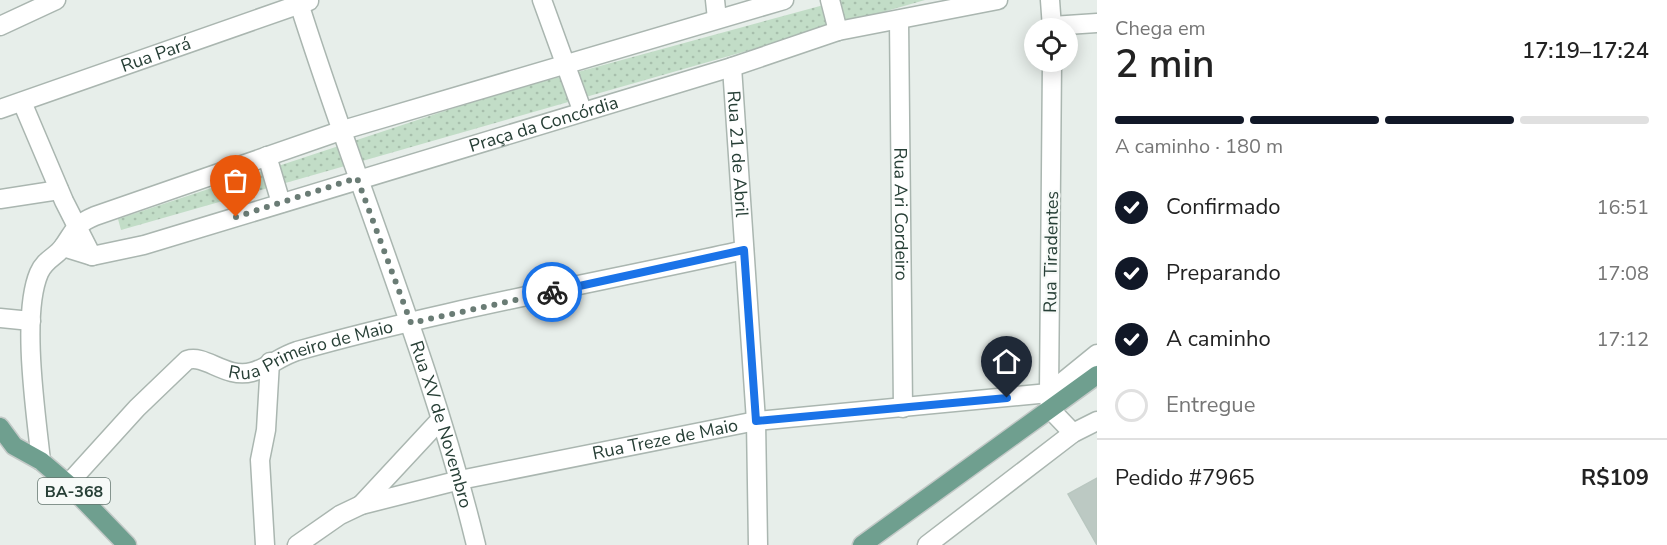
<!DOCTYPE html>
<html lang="pt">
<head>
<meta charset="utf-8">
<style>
  :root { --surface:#fff; --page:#f2f2f2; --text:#222; --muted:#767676; --line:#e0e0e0; --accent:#111827 }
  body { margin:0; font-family:"Nunito Sans",sans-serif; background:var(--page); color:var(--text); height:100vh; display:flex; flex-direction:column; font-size:22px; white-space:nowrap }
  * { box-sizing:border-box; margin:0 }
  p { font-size:20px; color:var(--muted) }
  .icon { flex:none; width:33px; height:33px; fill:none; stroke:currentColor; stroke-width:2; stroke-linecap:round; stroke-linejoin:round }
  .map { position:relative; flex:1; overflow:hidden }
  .details { display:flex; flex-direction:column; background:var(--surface); width:570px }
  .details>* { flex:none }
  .controls { position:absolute; left:1024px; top:18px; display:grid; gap:12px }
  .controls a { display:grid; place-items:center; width:54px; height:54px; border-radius:50%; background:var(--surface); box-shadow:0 3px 15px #0003; font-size:30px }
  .pin { position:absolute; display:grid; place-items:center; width:51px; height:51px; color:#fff; margin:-62px -26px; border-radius:50% 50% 50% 0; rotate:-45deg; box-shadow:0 0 6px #0007 }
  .pin .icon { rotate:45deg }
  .courier { position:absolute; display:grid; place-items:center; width:60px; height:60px; margin:-30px; border:4px solid #1a73e8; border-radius:50%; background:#fff; color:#222; box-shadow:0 2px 8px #0007 }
  .summary em { font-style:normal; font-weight:600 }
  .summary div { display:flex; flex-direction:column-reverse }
  .summary { display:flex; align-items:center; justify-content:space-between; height:102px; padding:0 18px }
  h1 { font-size:39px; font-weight:600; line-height:45px }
  .bar { display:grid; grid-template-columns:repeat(4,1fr); gap:9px 6px; align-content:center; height:72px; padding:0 18px }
  .bar i { height:8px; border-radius:4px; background:var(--line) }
  .bar .on { background:var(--accent) }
  .bar p { grid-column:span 4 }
  .line { display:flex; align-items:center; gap:15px; padding:0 18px; border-top:2px solid var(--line) }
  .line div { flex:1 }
  ol { padding:0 18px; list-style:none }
  li { display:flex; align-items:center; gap:18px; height:66px }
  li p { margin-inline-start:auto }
  li .icon { padding:6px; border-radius:50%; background:var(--accent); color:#fff; stroke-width:4 }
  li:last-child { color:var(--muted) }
  li i { width:33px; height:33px; border:3px solid var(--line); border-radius:50% }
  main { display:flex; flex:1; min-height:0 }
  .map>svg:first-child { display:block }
</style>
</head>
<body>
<main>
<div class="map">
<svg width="1097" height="545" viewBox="0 0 1097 545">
  <defs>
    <pattern id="green-dots" width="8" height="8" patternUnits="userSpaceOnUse" patternTransform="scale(1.5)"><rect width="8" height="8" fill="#c2ddc7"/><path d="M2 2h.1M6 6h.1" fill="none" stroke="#a7bfac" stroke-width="1.8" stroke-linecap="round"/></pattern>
  </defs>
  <rect width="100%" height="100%" fill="#e7eeea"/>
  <!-- green -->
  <path fill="url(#green-dots)" d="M842,0H925L121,230L118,219L493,95Z"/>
  <!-- building -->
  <path fill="#bcc9c3" stroke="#b9c7c0" stroke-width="1.5" d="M1097,478V545L1068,494Z"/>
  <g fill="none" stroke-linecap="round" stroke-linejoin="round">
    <defs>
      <g id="street">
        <path id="s1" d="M298,0C355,182 431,359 476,545"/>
        <path d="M542,0L582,110"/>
        <path d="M715,0L717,19"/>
        <path d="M830,0L838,31"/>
        <path d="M1050,0L1052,28"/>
        <path id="s2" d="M899,20L903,408"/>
        <path d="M0,26L56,0"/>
        <path d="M1052,26L1097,23"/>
        <path d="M1052,62L1049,393L1050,409L1073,433"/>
        <path id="s3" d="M732,67L756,421L758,545"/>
        <path d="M22,102L64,201L92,256"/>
        <path id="s4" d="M0,109L309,1"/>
        <path d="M267,156L281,203"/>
        <path d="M0,199L59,190"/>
        <path id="s5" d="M63,247L92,256L144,245L732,67L838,31L998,0"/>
        <path d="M0,318L31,321"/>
        <path d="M41,461C36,414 21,315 39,273C45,259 56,257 63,247C75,230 74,225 95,216L343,130L784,0"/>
        <path id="s6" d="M68,484L137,408L187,360C206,354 225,379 252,372C267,368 281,356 297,351C442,310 596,283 744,250"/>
        <path d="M361,505L440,420"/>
        <path d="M265,545L260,460L266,430L270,362"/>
        <path id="s7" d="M297,545L340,515L361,505L460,480L756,421L1049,393L1097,354"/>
        <path d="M927,545L1073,433L1097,421"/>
      </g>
      <g id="primary">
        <path d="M0,427L14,446L41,461L68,484L127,545"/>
        <path d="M862,545L1097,375"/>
      </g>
    </defs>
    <!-- street casing -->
    <use href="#street" stroke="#aab6b0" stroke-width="21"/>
    <!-- primary casing -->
    <use href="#primary" stroke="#c3c9c7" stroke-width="21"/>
    <!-- street -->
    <use href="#street" stroke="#fff" stroke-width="18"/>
    <!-- primary -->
    <use href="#primary" stroke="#6f9f8f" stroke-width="18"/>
  </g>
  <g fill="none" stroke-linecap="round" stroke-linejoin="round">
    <!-- done -->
    <path stroke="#6a7c75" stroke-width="6" stroke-dasharray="0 10.8" d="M236,217L357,178L411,323L552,292"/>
    <!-- route -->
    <path stroke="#1a73e8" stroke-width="8" d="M552,292L744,250L756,421L1007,398"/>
  </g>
  <g text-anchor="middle" stroke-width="4.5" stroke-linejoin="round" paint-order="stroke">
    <!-- shield labels -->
    <rect fill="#f7faf8" stroke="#657770" stroke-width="1.5" x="38" y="478" width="72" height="26" rx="4.5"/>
    <g font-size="16" font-weight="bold" fill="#273f36">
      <text x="74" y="497">BA-368</text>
    </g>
    <!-- street labels -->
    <g font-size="18" fill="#273f36" stroke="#f7faf8">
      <text dy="6" stroke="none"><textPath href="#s4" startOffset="165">Rua Pará</textPath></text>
      <text dy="6" stroke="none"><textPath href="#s5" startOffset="501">Praça da Concórdia</textPath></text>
      <text dy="6" stroke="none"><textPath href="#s3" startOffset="87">Rua 21 de Abril</textPath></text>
      <text dy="6" stroke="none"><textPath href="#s2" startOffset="194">Rua Ari Cordeiro</textPath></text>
      <text transform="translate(1051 252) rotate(-89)" y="6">Rua Tiradentes</text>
      <text dy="6" stroke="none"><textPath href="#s6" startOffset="302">Rua Primeiro de Maio</textPath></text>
      <text dy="6" stroke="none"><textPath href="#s1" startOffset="448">Rua XV de Novembro</textPath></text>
      <text dy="6" stroke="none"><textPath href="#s7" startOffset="387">Rua Treze de Maio</textPath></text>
    </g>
  </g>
</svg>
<div class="controls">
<a><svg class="icon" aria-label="locate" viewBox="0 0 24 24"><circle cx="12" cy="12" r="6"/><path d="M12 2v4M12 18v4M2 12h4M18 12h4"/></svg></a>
</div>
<div class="pin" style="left:236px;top:217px;background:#ea580c"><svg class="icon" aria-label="bag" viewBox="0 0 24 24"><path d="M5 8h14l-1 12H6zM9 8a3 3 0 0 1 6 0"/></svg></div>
<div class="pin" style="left:1007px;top:398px;background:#1f2937"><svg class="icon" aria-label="home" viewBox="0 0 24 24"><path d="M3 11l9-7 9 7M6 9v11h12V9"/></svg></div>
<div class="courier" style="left:552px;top:292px"><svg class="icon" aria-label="bike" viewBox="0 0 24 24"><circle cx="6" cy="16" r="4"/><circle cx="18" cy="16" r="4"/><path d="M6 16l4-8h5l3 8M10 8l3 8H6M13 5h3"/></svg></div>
</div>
<section class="details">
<div class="summary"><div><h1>2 min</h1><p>Chega em</p></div><em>17:19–17:24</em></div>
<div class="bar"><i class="on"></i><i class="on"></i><i class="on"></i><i></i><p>A caminho · 180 m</p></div>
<ol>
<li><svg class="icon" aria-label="check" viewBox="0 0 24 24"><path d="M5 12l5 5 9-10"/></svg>Confirmado<p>16:51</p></li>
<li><svg class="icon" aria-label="check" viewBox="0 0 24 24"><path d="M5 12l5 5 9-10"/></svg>Preparando<p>17:08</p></li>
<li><svg class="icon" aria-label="check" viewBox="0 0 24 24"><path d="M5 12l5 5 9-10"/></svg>A caminho<p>17:12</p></li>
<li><i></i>Entregue</li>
</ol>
<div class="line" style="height:78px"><div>Pedido #7965</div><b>R$109</b></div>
</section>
</main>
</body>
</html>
